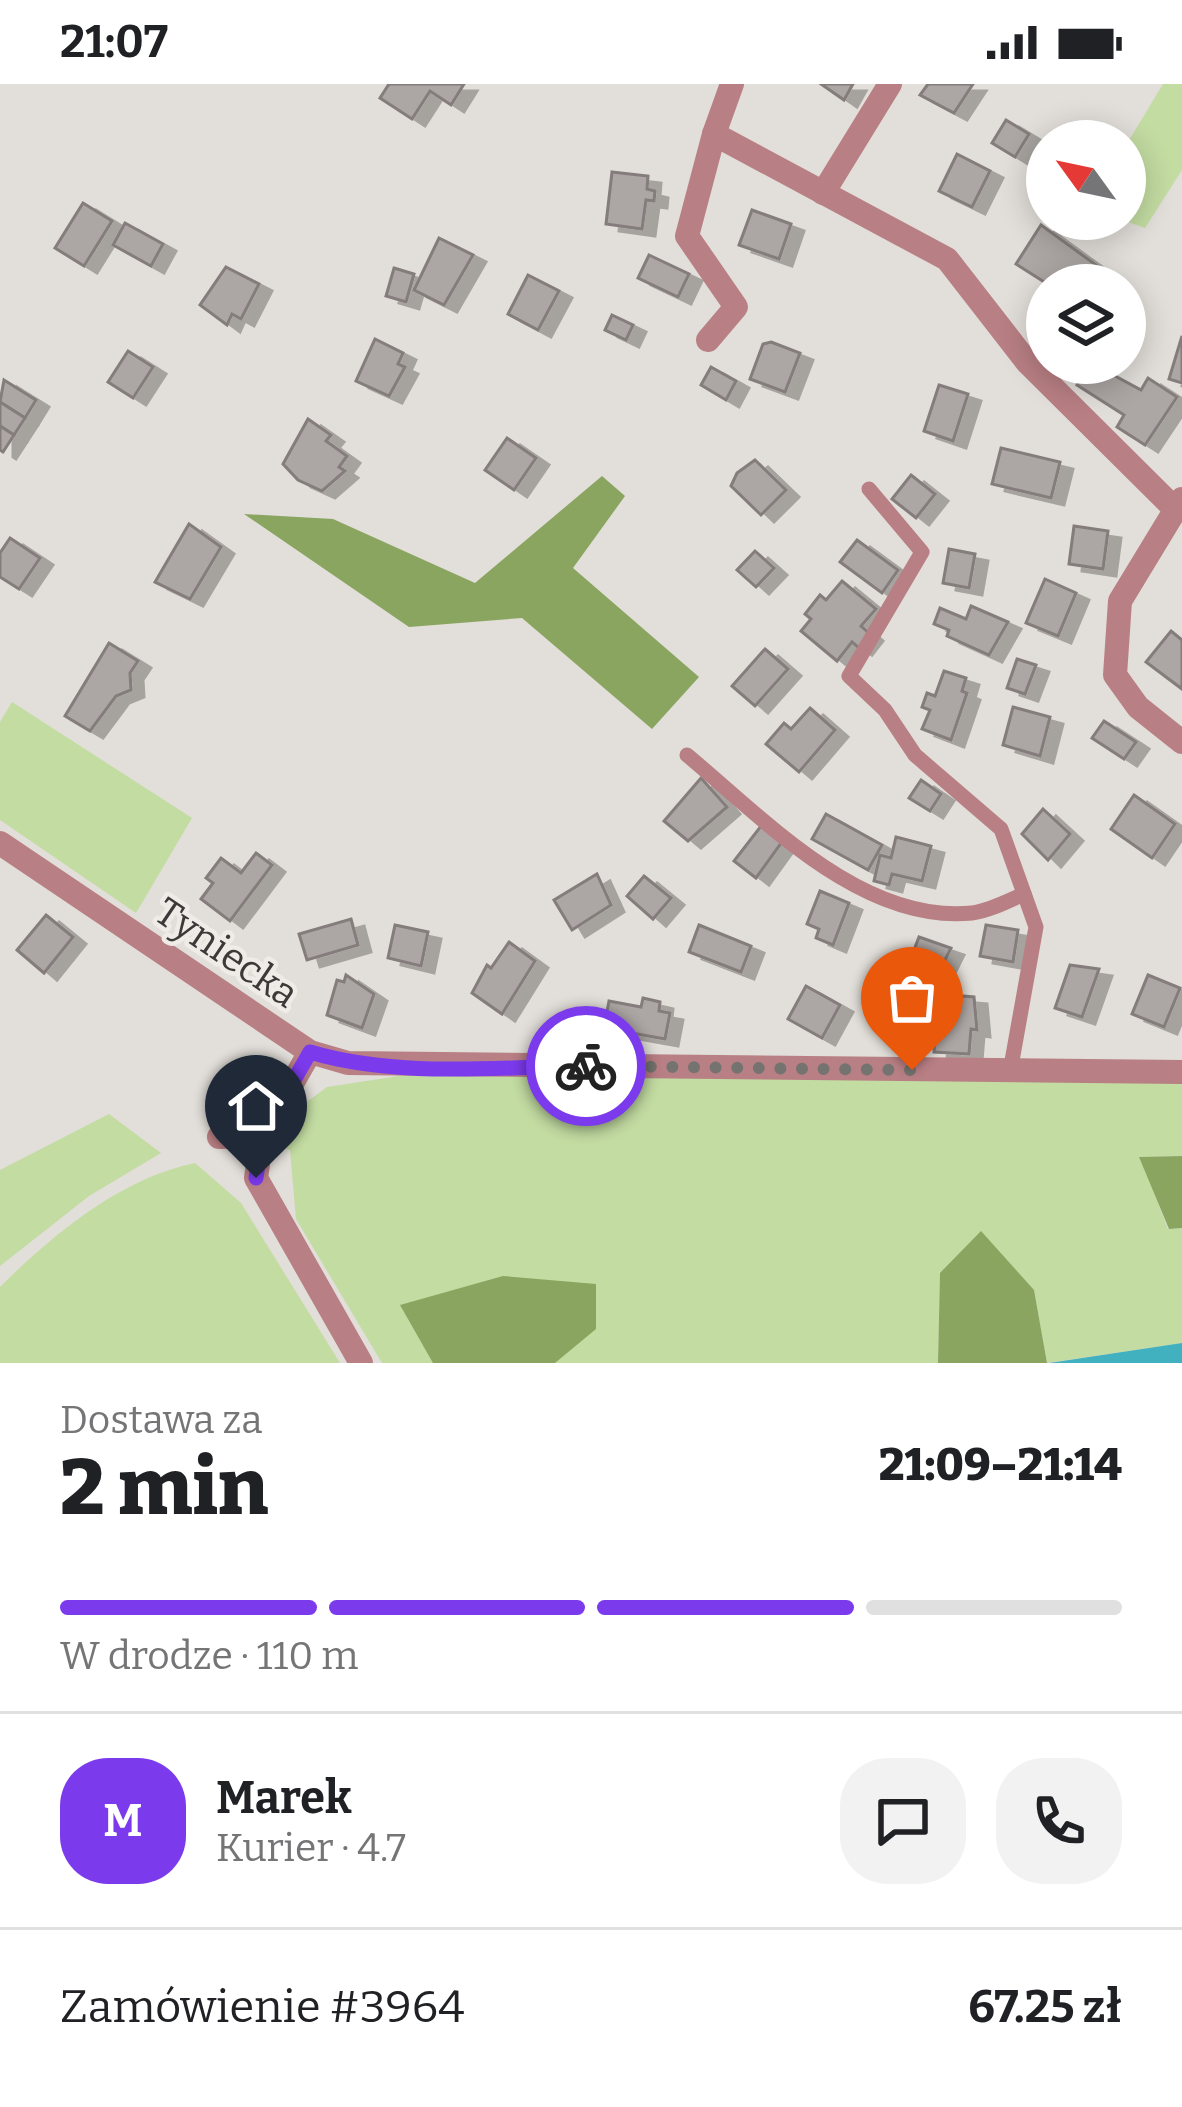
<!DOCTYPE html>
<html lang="pl">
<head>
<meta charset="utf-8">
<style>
  :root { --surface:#fff; --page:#f2f2f2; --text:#202124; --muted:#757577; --line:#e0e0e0; --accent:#7c3aed }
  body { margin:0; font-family:Bitter,serif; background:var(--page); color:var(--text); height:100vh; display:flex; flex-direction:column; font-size:45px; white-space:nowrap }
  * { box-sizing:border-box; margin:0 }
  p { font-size:39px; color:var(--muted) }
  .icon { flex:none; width:66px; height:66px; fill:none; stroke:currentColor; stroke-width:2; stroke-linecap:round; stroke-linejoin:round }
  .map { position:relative; height:1279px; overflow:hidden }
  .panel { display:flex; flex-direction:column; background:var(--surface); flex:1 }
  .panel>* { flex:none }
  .needle { width:78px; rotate:303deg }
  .controls { position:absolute; left:1026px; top:36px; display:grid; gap:24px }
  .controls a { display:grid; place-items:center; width:120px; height:120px; border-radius:50%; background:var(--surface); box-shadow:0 6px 30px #0003; font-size:60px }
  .pin { position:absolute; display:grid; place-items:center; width:102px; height:102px; color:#fff; margin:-123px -51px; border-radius:50% 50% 50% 0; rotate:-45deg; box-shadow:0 0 12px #0007 }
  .pin .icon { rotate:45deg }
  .courier { position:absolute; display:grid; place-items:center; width:120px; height:120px; margin:-60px; border:9px solid #7c3aed; border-radius:50%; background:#fff; color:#222; box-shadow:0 3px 15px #0007 }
  .head em { font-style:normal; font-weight:800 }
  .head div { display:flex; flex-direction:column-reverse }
  .head { display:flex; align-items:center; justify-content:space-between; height:204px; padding:0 60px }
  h1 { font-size:78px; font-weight:800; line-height:90px }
  .bar { display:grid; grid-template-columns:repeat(4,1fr); gap:18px 12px; align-content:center; height:144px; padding:0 60px }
  .bar i { height:15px; border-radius:9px; background:var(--line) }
  .bar .current { background:var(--accent) }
  .bar p { grid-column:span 4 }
  .line { display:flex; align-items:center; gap:30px; padding:0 60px; border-top:3px solid var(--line) }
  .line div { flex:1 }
  .round { display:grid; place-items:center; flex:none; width:126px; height:126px; border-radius:48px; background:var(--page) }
  .status { display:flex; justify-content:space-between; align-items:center; height:84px; padding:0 60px; background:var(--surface); direction:ltr }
  .status svg { height:33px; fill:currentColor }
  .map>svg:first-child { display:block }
</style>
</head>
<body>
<div class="status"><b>21:07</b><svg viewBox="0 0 49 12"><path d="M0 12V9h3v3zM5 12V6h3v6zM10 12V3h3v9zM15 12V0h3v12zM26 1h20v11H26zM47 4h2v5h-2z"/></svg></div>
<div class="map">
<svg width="1182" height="1279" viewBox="0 0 1182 1279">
  <defs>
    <filter id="shadow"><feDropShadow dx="13" dy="7" stdDeviation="0" flood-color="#0004"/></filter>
  </defs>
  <rect width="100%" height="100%" fill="#e2ded9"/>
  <!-- green -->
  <g fill="#c3dca2">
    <path d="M1163,0H1182V86L1145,144L1120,135H1125V63Z"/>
    <path d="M12,618L192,734L136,829L0,736V638Z"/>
    <path d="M412,990L1182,999V1072L1140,1073L1168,1145L1182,1144V1259L1047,1279L1034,1206L940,1189L938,1279H382L296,1135L290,1066L280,1062L285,1034L327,1003Z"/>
    <path d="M109,1030L161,1069L89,1112L0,1182V1086Z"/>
    <path d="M195,1079L241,1119L340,1279H0V1203C52,1151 121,1094 195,1079Z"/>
  </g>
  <!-- forest -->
  <g fill="#89a55f">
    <path d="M602,392L625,412L573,484L699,593L652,645L522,534L409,543L244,430L333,435L475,499Z"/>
    <path d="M1182,1072V1144L1169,1145L1139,1073Z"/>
    <path d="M981,1147L1034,1206L1047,1279H938L940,1189Z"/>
    <path d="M503,1192L596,1200V1245L555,1279H433L400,1221Z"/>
  </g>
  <!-- water -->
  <path fill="#41b0bf" d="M1182,1259V1279H1049Z"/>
  <!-- building -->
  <g fill="#aca6a4" stroke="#847d7c" stroke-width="3" filter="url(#shadow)">
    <path d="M389,0H464L451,21L430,7L412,35L380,14Z"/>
    <path d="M821,0H853L844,16Z"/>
    <path d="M928,0H973L954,29L920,11Z"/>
    <path d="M1006,36L1029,50L1015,73L992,59Z"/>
    <path d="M957,70L990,87L972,123L939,107Z"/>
    <path d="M612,88L648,92L647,105L655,107L654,117L646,116L642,145L606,140Z"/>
    <path d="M83,119L112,137L84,182L55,164Z"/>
    <path d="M752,126L791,140L779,175L739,161Z"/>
    <path d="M125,139L163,160L151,182L113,161Z"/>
    <path d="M1041,141L1096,181L1083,201H1049L1016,180Z"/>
    <path d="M439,154L473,171L444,221L414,206Z"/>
    <path d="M649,171L689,190L678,213L638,194Z"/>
    <path d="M226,183L259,200L241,235L232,230L227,241L200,221Z"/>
    <path d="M394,184L414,190L406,218L386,212Z"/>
    <path d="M528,191L559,207L538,246L508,230Z"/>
    <path d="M612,231L633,241L626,256L605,246Z"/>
    <path d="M1182,252V299L1169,295Z"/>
    <path d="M375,255L403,269L398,280L405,283L389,312L356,297Z"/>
    <path d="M771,258L800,269L785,308L750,295L763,260Z"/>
    <path d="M128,267L153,283L133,314L108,298Z"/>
    <path d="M1091,279L1141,306L1148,294L1177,313L1145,361L1117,343L1124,331L1077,301Z"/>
    <path d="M711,283L736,297L726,316L701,301Z"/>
    <path d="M4,296L36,316L25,334L0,318Z"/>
    <path d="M939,301L968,310L953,357L924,347Z"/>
    <path d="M0,318L25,334L14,351L0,342Z"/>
    <path d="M308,335L331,351L326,357L347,372L339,383L345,387L322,407L298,396L283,380Z"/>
    <path d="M0,342L14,351L3,368L0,366Z"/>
    <path d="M507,354L536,374L514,406L485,386Z"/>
    <path d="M1001,364L1060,378L1051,414L992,400Z"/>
    <path d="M755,376L786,406L761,431L731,402L737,389Z"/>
    <path d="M911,391L935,410L916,434L892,415Z"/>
    <path d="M189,440L221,463L190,515L155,498Z"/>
    <path d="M1074,442L1108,447L1103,485L1069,480Z"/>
    <path d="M10,454L40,474L19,505L0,493V469Z"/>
    <path d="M857,456L898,486L882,509L840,478Z"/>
    <path d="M949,465L975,470L969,504L943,499Z"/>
    <path d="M755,467L774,484L756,503L737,486Z"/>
    <path d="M1045,495L1076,509L1058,552L1026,539Z"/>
    <path d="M842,497L876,525L861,542L870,550L859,564L852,558L837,577L801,547L811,535L805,530L820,511L826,516Z"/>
    <path d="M971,522L1008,538L989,571L947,552L949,546L934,540L940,524L966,535Z"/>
    <path d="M1171,547L1182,556V605L1146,578Z"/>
    <path d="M109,559L138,577L130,589L131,606L116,612L90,647L65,632Z"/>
    <path d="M765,565L788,585L755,622L732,602Z"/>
    <path d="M1017,575L1036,581L1025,610L1007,604Z"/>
    <path d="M944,587L966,594L962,607L967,609L951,656L922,645L930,626L922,623L927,609L935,612Z"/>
    <path d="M1013,623L1050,633L1040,672L1003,661Z"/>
    <path d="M810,624L835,646L799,688L766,660L784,639L791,645Z"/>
    <path d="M1104,637L1136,658L1124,675L1092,654Z"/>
    <path d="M701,694L727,723L688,757L664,737Z"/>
    <path d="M921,696L941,710L930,727L909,714Z"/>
    <path d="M1134,711L1175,740L1152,774L1111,745Z"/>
    <path d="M1043,725L1070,750L1048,776L1022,750Z"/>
    <path d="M826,730L882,761L868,786L812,755Z"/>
    <path d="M761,742L782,758L756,794L734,777Z"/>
    <path d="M896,753L931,762L922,797L892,790L889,801L874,797L880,771L891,774Z"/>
    <path d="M256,769L272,781L230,837L201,815L213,799L206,794L221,774L241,789Z"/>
    <path d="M597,790L611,821L572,846L554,816Z"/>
    <path d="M644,792L671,814L653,835L627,812Z"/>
    <path d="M820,807L849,819L833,861L816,854L819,845L807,840Z"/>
    <path d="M46,831L73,853L44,889L17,866Z"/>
    <path d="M351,835L358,861L307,876L299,850Z"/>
    <path d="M395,841L428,848L421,882L388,874Z"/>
    <path d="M699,841L751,862L741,888L689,868Z"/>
    <path d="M986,841L1018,846L1013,878L980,872Z"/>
    <path d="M919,853L951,864L932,902L904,892Z"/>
    <path d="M509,858L535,877L502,930L472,909L487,881L491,884Z"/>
    <path d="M1070,881L1099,885L1082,933L1055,924Z"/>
    <path d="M346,891L374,910L362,944L327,931L337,896L344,898Z"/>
    <path d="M1148,891L1180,904L1164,943L1132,930Z"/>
    <path d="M806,902L840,921L822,954L788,935Z"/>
    <path d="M939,910L974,913L977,946L971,945L969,970L934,968Z"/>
    <path d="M643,914L660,918L659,927L670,929L665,955L604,944L609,917L641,923Z"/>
  </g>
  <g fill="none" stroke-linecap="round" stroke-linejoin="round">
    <!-- service -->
    <g stroke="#b87f84" stroke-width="15">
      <path d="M869,405L922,468L849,592L885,626L915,671L1001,745L1036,843L1010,988"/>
      <path d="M687,671C764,735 862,840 972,829C989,827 1008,817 1024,810"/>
    </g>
    <!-- minor -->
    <g stroke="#b87f84" stroke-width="24">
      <path d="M732,0L714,50L947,175L1027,278L1173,423"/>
      <path d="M823,109L890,0"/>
      <path d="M708,256L736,223L687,152L714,50"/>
      <path d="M1182,415L1120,517L1115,591L1138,623L1182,658"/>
      <path d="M310,968L262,1052L256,1094L361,1279"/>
      <path d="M219,1053L262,1052"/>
    </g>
    <!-- tertiary -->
    <path stroke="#b87f84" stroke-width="24" d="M0,759L310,968L348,979L1182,988"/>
  </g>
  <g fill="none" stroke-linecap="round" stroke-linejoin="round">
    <!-- done -->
    <path stroke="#757370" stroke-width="12" stroke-dasharray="0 21.6" d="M586,982L912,986"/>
    <!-- route -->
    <path stroke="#7c3aed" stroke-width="15" d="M256,1094L262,1052L310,968C397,994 496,983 586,982"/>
  </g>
  <g text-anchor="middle" stroke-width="9" stroke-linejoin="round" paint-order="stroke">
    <!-- street labels -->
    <g font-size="39" fill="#3b3a38" stroke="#efebe6">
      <text transform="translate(227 868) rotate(34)" y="14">Tyniecka</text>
    </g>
  </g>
</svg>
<div class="controls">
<a><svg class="needle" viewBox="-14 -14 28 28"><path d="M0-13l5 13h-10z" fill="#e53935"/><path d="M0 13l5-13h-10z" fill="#757577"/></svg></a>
<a><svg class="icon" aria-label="layers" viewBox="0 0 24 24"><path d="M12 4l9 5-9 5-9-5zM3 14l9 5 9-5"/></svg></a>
</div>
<div class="pin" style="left:912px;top:986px;background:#ea580c"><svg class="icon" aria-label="bag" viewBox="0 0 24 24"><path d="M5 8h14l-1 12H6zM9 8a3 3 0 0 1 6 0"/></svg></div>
<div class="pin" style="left:256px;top:1094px;background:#1f2937"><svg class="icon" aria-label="home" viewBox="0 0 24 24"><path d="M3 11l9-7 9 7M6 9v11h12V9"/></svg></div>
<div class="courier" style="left:586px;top:982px"><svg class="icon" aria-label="bike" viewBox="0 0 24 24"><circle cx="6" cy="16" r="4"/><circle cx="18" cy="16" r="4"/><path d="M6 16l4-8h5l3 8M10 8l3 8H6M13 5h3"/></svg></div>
</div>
<section class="panel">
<div class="head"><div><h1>2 min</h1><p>Dostawa za</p></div><em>21:09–21:14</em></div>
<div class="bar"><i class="current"></i><i class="current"></i><i class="current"></i><i></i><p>W drodze · 110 m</p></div>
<div class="line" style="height:216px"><b class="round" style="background:var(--accent);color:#fff">M</b><div><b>Marek</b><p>Kurier · 4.7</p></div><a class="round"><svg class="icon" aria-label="chat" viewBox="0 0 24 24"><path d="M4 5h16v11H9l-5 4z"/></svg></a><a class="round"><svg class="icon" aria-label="phone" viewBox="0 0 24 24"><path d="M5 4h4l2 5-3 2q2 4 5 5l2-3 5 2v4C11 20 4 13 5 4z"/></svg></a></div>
<div class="line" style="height:156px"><div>Zamówienie #3964</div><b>67.25 zł</b></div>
</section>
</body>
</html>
